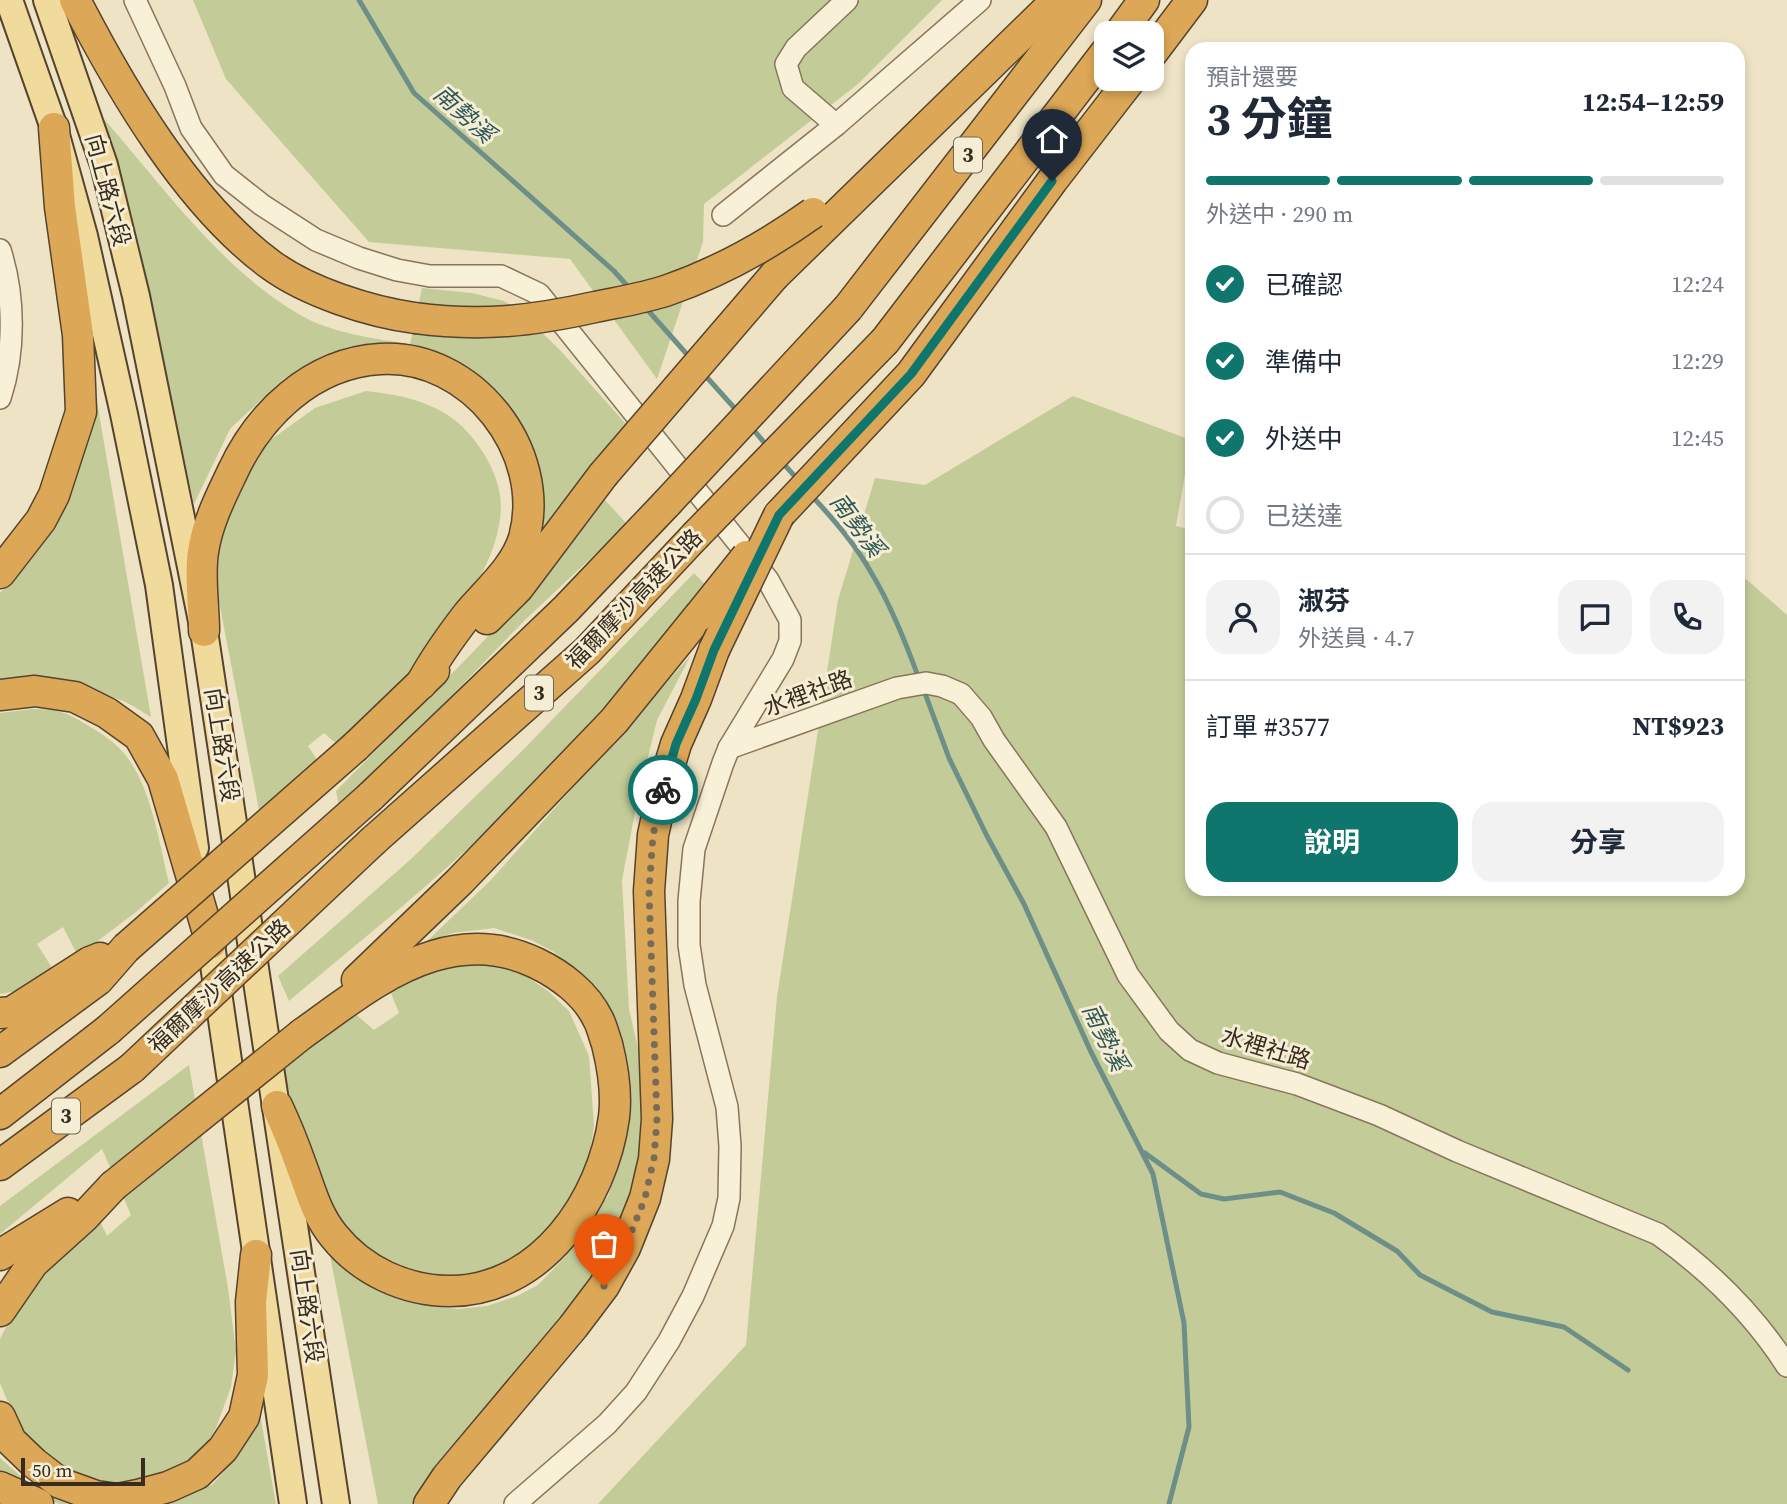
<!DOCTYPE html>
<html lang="zh-TW">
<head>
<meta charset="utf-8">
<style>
  :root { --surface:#fff; --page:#f2f2f3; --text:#1f2937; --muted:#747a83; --line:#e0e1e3; --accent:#0f766e }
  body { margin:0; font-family:"Source Serif 4","Noto Sans TC",serif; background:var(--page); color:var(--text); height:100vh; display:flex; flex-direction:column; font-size:26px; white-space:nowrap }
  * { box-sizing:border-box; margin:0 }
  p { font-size:23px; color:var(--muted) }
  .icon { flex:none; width:38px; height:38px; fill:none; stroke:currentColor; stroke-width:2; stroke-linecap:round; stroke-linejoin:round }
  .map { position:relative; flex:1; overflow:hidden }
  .sheet { position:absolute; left:1185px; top:42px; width:560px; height:854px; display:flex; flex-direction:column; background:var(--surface); border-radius:21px; box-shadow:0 4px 10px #0003 }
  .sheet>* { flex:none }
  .buttons { position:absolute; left:1094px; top:21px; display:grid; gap:14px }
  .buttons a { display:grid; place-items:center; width:70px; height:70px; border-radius:14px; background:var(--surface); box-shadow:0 4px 10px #0003; font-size:35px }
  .scale { position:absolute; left:21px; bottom:18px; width:124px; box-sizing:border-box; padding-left:7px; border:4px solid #382c1e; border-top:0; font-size:19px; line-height:24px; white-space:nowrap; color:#382c1e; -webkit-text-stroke:5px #f5edd4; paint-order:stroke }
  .pin { position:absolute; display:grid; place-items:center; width:60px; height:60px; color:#fff; margin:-72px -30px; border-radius:50% 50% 50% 0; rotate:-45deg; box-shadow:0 0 7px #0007 }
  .pin .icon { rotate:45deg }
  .courier { position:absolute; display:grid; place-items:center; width:70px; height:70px; margin:-35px; border:5px solid #0f766e; border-radius:50%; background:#fff; color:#222; box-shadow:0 2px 9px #0007 }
  .headline em { font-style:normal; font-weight:700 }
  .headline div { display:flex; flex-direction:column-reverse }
  .headline { display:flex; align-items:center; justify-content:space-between; height:119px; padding:0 21px }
  h1 { font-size:46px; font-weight:700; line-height:52px }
  .bar { display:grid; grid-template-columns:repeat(4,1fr); gap:10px 7px; align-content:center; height:84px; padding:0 21px }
  .bar i { height:9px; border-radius:5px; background:var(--line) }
  .bar .active { background:var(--accent) }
  .bar p { grid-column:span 4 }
  .line { display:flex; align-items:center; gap:18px; padding:0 21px; border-top:2px solid var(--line) }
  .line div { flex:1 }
  .round { display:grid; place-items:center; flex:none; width:74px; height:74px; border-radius:21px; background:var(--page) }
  ol { padding:0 21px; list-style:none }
  li { display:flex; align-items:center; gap:21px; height:77px }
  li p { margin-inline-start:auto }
  li .icon { padding:7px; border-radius:50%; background:var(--accent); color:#fff; stroke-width:4 }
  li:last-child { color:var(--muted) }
  li i { width:38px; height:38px; border:4px solid var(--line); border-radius:50% }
  .primary-button { display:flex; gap:14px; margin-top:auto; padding:14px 21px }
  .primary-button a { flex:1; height:80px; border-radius:21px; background:var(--accent); color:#fff; font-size:28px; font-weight:700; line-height:80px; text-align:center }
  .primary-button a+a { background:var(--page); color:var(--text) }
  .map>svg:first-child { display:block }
</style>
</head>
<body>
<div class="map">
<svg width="1787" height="1504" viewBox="0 0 1787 1504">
  <rect width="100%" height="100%" fill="#eee3c4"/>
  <!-- green -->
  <g fill="#c3cc98">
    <path d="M193,0H942L858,84L704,204L703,242L657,379L570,259L369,242L226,79Z"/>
    <path d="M103,118C163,186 221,270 302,316C332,333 376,339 410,344L422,288L472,293L504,301L518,310L559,349L626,424L519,572L532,455L514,414L489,389L463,374L319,361L283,379L230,429L194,504L131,216Z"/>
    <path d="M366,391C412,396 453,406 480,448C492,465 501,486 501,508C498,593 395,687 339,746L324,733L308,746L318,761L259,810L217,591V552L224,526L250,464L269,441L315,408Z"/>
    <path d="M96,396L151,717C142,712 133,705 123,701C92,688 32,672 0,681V593L19,573L87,437Z"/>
    <path d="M1073,396L1191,440L1176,526L1192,530V889H1738V572L1787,615V1504H598L746,1345L777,997L838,600L875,478L925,485Z"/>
    <path d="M604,499L627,524L524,621L340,811L336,791L473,652L550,570Z"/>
    <path d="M694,573L711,591C642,668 575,745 501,817C435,882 360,941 289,1001L278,976L411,859L521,752Z"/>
    <path d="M691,655L657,720L637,802L622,880L629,1009L647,1087L648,1123L633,1199L590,1285L417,1504H378L327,1240L411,1299L433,1306L457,1309L487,1306L517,1296L538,1285L566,1256L608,1196L620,1158L626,1100L584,978L554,952L531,940L494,928L453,933L425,943L490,881Z"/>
    <path d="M32,709C61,709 68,713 92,728C102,734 114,742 122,751C151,783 159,842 169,883L136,912L78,956L63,927L37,944L54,971L22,990L0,994V713Z"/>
    <path d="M473,965H497L517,970L548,991L569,1011L589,1056L594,1126L590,1152L574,1196L558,1224L521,1260L464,1283L410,1276L342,1236L293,1110L283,1064L353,1012L374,1030L399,1013L388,986L444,967Z"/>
    <path d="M189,1065L228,1288L236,1351L231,1387L216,1428L206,1447L192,1462L130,1489L90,1480L58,1463L38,1448L25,1436L14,1417L0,1383V1339L13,1313L56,1257L99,1219L107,1236L131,1215L102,1149L0,1234V1206Z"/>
    <path d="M258,1403L276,1504H171L213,1484L234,1460L254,1427Z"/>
    <path d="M0,1458L41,1494L69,1504H59L0,1478Z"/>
  </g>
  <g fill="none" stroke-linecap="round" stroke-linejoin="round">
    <!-- stream -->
    <g stroke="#6d8f88" stroke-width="5">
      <path d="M359,0L414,93L614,271L630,289"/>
      <path d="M645,307L692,360"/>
      <path d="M703,373L738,412"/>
      <path d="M752,428L768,447"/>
      <path d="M782,462L799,481"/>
      <path d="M812,496C834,520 856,545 872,574C892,607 906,643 919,679"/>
      <path d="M923,688L949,758L987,836L1024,904L1091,1052L1153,1174L1184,1323L1189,1427L1169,1504"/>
      <path d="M1145,1153L1201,1194L1224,1199L1280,1192L1334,1213L1397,1251L1420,1275L1492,1312L1564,1327L1628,1370"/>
    </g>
    <defs>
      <g id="minor">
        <path d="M135,0L175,86L191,128L224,175L262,205L316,240L359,258L397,270L430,276H501L539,294L768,580L790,620V641L783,659L729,748L723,763L694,849L689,901V945L695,985L727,1107L730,1146L729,1198L723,1226L693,1296L669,1341L636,1392L607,1424L515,1504"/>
        <path d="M836,125L793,88L786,64L796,48L847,0"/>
        <path d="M723,215L836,125L980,0"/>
        <path d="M0,250C15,297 15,352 0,398"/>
        <path d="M729,748L897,688L926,683L942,686L961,694L981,717L994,740L1056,827L1128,975L1169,1031L1190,1050L1218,1063L1297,1084L1379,1115L1457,1151L1658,1234C1710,1271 1753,1313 1787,1366"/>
      </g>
      <g id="major">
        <path d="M9,0L54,128L84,236L124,414L159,585L195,848"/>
        <path d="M47,0L104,165L136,296L204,631L336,1504"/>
        <path d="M208,924L293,1504"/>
      </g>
      <g id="highway">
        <path d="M75,0C122,91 188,204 271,265C308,292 370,312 415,318"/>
        <path d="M1120,33L1144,0"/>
        <path d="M1152,53L1192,0"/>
        <path d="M774,276L1057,0"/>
        <path d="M848,308L1086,0"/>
        <path d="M885,341L1106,52"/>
        <path d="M779,515L911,374L1052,181L1131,79"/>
        <path d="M0,573L41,520L54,495L81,412L78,335L60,207L54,128"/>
        <path d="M487,619L518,588L603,475"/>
        <path d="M204,631C204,606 199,577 203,552C207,524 220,498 232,473C259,414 312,363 380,359C471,353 548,451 524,538C515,568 487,591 468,614C451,636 434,660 421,684"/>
        <path d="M0,695L35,691L75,697L107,713L139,736L163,779L211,943"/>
        <path d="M355,747L434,671"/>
        <path d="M370,797L566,609L667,503"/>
        <path d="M374,840L587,651L695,536"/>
        <path d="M357,980L459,882L614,721L699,616"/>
        <path d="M0,1013L12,1012L90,962L100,958"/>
        <path d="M0,1052L98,980L126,948"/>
        <path d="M277,1106C286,1125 294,1145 301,1165C311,1191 316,1214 334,1236C362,1271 406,1291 450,1291C541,1291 603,1200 614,1117C617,1093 613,1068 607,1044C604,1036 602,1026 598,1019C586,994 561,975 536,963C503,947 469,945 433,956C384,971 343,1005 302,1034"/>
        <path d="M0,1114L108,1030"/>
        <path d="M0,1165L132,1068"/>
        <path d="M0,1255L68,1213"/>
        <path d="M0,1311L33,1263L84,1217L113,1186"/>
        <path d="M0,1417L11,1441L34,1463L60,1483L96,1496L118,1499L138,1495L168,1487L197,1474L223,1449L244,1417L253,1375L251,1302L256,1255"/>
        <path d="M0,1487L38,1504"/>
        <path d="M429,1504L447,1477L573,1327L604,1286L625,1248L645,1198L654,1159L657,1119L649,891L653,835L664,784L676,744L696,699L714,650"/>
      </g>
    </defs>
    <!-- minor casing -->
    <use href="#minor" stroke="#88755b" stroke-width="24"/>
    <!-- major casing -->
    <use href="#major" stroke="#56432f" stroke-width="30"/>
    <!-- highway casing -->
    <use href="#highway" stroke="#56432f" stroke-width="33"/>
    <!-- minor -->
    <use href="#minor" stroke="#f8f0d7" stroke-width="21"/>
    <!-- major -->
    <use href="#major" stroke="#f0da9c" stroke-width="26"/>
    <!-- highway -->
    <use href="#highway" stroke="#dca756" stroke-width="30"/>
    <defs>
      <g id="highway-bridge">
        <path d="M415,318C480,327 532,321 595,307C619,302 645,298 668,290C720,272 768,245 813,213"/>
        <path d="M603,475L774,276"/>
        <path d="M667,503L848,308"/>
        <path d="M695,536L885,341"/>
        <path d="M699,616L747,556"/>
        <path d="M714,650L779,515"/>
        <path d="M126,948L355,747"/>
        <path d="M108,1030L370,797"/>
        <path d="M132,1068L374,840"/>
        <path d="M113,1186L302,1034"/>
      </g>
    </defs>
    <!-- highway-bridge casing -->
    <use href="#highway-bridge" stroke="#56432f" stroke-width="33" stroke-linecap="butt"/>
    <!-- highway-bridge -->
    <use href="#highway-bridge" stroke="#dca756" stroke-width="30"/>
  </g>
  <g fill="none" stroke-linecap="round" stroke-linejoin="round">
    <!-- done -->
    <path stroke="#786c58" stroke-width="7" stroke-dasharray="0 12.6" d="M604,1286L625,1248L645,1198L654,1158L657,1119L649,891L653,835L663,790"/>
    <!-- route -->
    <path stroke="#0f766e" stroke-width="9" d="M663,790L676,744L696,699L714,650L779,515L911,374L1052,181"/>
  </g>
  <g text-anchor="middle" stroke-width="6" stroke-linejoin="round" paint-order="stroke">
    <!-- shield labels -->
    <g fill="#f5edd4" stroke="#716655" stroke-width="2">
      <rect x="954" y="137.5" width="28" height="35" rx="5"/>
      <rect x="525" y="675.5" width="28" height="35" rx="5"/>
      <rect x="52" y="1098.5" width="28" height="35" rx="5"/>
    </g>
    <g font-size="21" font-weight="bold" fill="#382c1e">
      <text x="968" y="162">3</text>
      <text x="539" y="700">3</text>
      <text x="66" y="1123">3</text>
    </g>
    <!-- street labels -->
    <g font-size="23" fill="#382c1e" stroke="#f5edd4">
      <text transform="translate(108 190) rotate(75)" y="8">向上路六段</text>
      <text transform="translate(634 599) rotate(-46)" y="8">福爾摩沙高速公路</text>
      <text transform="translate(808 693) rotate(-20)" y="8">水裡社路</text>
      <text transform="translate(222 745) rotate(81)" y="8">向上路六段</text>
      <text transform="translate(219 986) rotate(-43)" y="8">福爾摩沙高速公路</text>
      <text transform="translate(1266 1048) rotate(17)" y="8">水裡社路</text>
      <text transform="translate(307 1306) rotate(82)" y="8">向上路六段</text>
    </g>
    <!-- water labels -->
    <g font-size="24" font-style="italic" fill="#2e5857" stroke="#f5edd4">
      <text transform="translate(464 114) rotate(42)" y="8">南勢溪</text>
      <text transform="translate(857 525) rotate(53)" y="8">南勢溪</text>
      <text transform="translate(1105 1037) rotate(64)" y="8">南勢溪</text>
    </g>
  </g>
</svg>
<div class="buttons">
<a><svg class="icon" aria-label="layers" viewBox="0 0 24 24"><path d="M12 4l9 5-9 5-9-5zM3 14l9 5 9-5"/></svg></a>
</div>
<div class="scale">50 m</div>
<div class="pin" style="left:604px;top:1286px;background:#ea580c"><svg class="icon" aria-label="bag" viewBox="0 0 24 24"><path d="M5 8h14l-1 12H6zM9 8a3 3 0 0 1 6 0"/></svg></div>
<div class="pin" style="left:1052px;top:181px;background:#1f2937"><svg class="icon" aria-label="home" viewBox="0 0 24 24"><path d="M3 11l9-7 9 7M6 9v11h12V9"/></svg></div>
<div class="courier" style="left:663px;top:790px"><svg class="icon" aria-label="bike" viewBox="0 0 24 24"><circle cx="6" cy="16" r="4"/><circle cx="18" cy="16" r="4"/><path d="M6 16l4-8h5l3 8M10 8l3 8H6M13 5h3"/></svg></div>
<section class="sheet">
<div class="headline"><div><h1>3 分鐘</h1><p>預計還要</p></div><em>12:54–12:59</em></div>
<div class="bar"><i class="active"></i><i class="active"></i><i class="active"></i><i></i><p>外送中 · 290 m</p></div>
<ol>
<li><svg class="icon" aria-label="check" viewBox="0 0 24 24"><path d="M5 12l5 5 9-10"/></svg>已確認<p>12:24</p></li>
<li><svg class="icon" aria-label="check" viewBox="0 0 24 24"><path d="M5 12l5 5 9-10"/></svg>準備中<p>12:29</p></li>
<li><svg class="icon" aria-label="check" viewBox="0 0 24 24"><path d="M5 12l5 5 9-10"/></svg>外送中<p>12:45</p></li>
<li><i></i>已送達</li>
</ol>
<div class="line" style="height:126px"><a class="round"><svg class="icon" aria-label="person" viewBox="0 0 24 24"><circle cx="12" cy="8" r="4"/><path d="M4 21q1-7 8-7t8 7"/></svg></a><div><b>淑芬</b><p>外送員 · 4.7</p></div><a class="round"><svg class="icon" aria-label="chat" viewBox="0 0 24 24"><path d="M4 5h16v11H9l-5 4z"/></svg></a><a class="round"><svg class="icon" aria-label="phone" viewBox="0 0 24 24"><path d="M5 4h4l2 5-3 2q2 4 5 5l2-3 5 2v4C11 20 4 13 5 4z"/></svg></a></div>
<div class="line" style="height:91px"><div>訂單 #3577</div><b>NT$923</b></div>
<div class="primary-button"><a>說明</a><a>分享</a></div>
</section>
</div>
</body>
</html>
